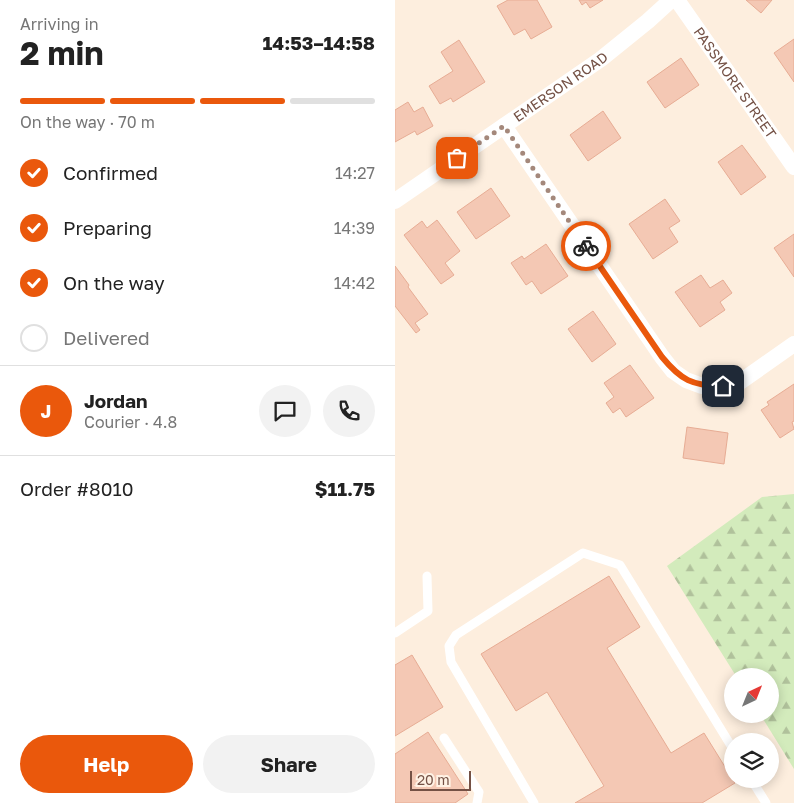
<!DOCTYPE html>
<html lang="en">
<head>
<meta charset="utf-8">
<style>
  :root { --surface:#fff; --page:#f2f2f2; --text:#222; --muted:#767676; --line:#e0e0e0; --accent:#ea580c }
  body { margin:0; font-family:"Golos Text",sans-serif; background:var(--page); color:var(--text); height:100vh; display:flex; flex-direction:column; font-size:19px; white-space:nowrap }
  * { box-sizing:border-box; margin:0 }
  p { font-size:16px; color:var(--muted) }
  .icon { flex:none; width:28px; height:28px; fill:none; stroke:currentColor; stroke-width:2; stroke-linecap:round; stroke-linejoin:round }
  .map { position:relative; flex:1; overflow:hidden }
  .side { display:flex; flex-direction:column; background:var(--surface); width:395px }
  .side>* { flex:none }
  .needle { width:32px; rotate:43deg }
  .fabs { position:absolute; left:329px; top:668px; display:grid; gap:10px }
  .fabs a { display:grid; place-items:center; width:55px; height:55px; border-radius:50%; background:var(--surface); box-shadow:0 2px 12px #0003; font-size:25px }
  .scale { position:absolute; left:15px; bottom:12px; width:61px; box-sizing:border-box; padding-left:5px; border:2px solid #745145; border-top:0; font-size:14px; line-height:18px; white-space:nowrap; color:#745145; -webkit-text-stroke:4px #fff2e5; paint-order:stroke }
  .pin { position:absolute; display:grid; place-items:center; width:42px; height:42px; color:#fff; margin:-21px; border-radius:10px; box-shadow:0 2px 8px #0006 }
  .courier { position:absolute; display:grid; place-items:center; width:50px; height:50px; margin:-25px; border:4px solid #ea580c; border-radius:50%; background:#fff; color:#222; box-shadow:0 1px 6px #0007 }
  .summary em { font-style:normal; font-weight:700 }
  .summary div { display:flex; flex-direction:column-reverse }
  .summary { display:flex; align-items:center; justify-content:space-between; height:85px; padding:0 20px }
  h1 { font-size:32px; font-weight:700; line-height:38px }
  .bar { display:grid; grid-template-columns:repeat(4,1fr); gap:8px 5px; align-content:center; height:60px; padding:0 20px }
  .bar i { height:6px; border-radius:4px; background:var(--line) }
  .bar .active { background:var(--accent) }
  .bar p { grid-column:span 4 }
  .line { display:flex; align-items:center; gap:12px; padding:0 20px; border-top:1px solid var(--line) }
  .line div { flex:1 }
  .round { display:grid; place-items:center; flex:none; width:52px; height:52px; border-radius:26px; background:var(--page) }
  ol { padding:0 20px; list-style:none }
  li { display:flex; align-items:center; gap:15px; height:55px }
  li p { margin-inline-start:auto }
  li .icon { padding:5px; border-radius:50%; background:var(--accent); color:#fff; stroke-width:4 }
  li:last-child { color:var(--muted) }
  li i { width:28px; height:28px; border:2px solid var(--line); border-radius:50% }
  .cta { display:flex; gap:10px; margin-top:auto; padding:10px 20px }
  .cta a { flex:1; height:58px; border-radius:30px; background:var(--accent); color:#fff; font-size:20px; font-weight:700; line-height:58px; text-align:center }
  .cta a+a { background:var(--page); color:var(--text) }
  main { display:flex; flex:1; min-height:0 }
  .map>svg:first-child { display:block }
</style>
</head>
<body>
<main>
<section class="side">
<div class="summary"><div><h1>2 min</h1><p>Arriving in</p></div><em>14:53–14:58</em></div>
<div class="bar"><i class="active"></i><i class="active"></i><i class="active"></i><i></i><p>On the way · 70 m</p></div>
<ol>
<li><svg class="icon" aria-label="check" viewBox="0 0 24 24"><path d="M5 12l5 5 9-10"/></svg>Confirmed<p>14:27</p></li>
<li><svg class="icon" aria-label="check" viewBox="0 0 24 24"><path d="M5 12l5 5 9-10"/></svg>Preparing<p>14:39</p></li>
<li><svg class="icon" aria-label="check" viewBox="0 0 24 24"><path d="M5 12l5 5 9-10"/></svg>On the way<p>14:42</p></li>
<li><i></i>Delivered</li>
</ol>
<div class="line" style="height:90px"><b class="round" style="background:var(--accent);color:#fff">J</b><div><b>Jordan</b><p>Courier · 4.8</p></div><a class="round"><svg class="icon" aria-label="chat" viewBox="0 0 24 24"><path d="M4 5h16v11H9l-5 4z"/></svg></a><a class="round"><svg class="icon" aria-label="phone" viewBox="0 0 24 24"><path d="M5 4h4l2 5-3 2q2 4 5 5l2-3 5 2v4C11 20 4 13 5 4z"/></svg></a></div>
<div class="line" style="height:65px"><div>Order #8010</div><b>$11.75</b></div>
<div class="cta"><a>Help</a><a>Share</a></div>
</section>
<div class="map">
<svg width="399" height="803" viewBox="0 0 399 803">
  <defs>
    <pattern id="forest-firs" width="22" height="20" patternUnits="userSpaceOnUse" patternTransform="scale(1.25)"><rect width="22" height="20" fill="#d3ebbc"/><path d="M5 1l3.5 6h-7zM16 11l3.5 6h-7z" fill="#b0c19b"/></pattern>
  </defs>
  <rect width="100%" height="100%" fill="#fdeede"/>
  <!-- forest -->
  <path fill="url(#forest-firs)" d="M399,494V769L365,714H375V676H341L272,566L367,497Z"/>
  <!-- building -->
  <g fill="#f4c8b4" stroke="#e7ac94">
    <path d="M113,0H142L157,27L136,39L130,29L119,35L102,6Z"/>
    <path d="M184,0H208L195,8L191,2L187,5Z"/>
    <path d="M351,0H377L366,13Z"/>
    <path d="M399,39V82L379,53Z"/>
    <path d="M64,40L90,82L58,102L56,98L45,104L34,86L58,71L46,52Z"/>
    <path d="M286,58L304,85L270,108L252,82Z"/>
    <path d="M13,102L19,112L28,107L38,126L22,135L20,131L0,142V110Z"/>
    <path d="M208,111L226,138L193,161L175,135Z"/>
    <path d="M347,145L371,177L346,195L323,162Z"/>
    <path d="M96,188L115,216L81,239L62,212Z"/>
    <path d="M270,199L285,221L274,228L283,242L258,259L234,224Z"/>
    <path d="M42,220L65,251L50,263L59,275L46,284L9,235L27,221L32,228Z"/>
    <path d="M399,234V277L379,248Z"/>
    <path d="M151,244L173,276L146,294L137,281L131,285L116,263L127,256L129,259Z"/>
    <path d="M0,266L14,285L13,287L33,314L20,323L25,330L21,333L0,306Z"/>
    <path d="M306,275L315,288L328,280L337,293L325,302L330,310L305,327L280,292Z"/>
    <path d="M198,311L221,344L197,362L173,329Z"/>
    <path d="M235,365L259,398L231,417L225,408L218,413L211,403L219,397L209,383Z"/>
    <path d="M399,384V421L397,422L399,429L385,438L366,410L374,405L372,402Z"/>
    <path d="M292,427L333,433L329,464L288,458Z"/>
    <path d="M214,576L245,627L212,648L276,753L309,733L340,783L307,803H180L209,786L152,692L121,711L86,654Z"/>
    <path d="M17,655L48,707L0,736V665Z"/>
    <path d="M33,732L73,794L60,803H0V754Z"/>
  </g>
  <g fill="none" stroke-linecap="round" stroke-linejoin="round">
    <!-- lane -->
    <g stroke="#fff" stroke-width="9">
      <path d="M0,633L33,611L32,576"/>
      <path d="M49,738L84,792L82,803"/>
      <path d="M356,779L371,803"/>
      <path d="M139,803L56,662L54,646L61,635L188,553L225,565L338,749"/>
    </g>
    <!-- street -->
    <g stroke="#fff" stroke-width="16">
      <path id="s1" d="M282,0L399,167"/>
      <path d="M109,126L267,357L278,371L291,380L307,386L328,387L345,382L399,344"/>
      <path id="s2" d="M0,201L206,59L253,21L276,0"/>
    </g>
  </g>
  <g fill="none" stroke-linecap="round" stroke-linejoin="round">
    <!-- done -->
    <path stroke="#a4887b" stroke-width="5" stroke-dasharray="0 9" d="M62,158L109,126L191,246"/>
    <!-- route -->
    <path stroke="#ea580c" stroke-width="6" d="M191,246L267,357C286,380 297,386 328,386"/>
  </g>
  <g text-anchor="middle" stroke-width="4" stroke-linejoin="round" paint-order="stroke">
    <!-- street labels -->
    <g font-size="14" fill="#745145" stroke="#fff2e5">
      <text dy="5" stroke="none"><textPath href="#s1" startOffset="101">PASSMORE STREET</textPath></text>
      <text dy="5" stroke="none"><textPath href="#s2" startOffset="201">EMERSON ROAD</textPath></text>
    </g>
  </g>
</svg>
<div class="fabs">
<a><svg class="needle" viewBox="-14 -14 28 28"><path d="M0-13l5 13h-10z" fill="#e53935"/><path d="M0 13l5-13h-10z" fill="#767676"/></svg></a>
<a><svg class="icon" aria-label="layers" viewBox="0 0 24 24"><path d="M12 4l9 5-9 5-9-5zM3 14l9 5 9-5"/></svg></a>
</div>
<div class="scale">20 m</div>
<div class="pin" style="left:62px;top:158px;background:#ea580c"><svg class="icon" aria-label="bag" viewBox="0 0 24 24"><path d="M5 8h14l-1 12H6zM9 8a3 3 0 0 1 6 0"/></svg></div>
<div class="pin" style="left:328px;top:386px;background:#1f2937"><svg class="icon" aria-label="home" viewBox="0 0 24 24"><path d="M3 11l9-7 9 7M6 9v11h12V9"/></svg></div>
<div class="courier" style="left:191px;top:246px"><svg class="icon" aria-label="bike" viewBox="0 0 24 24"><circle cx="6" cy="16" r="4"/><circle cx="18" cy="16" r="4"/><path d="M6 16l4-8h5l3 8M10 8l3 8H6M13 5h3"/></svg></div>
</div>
</main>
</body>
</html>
